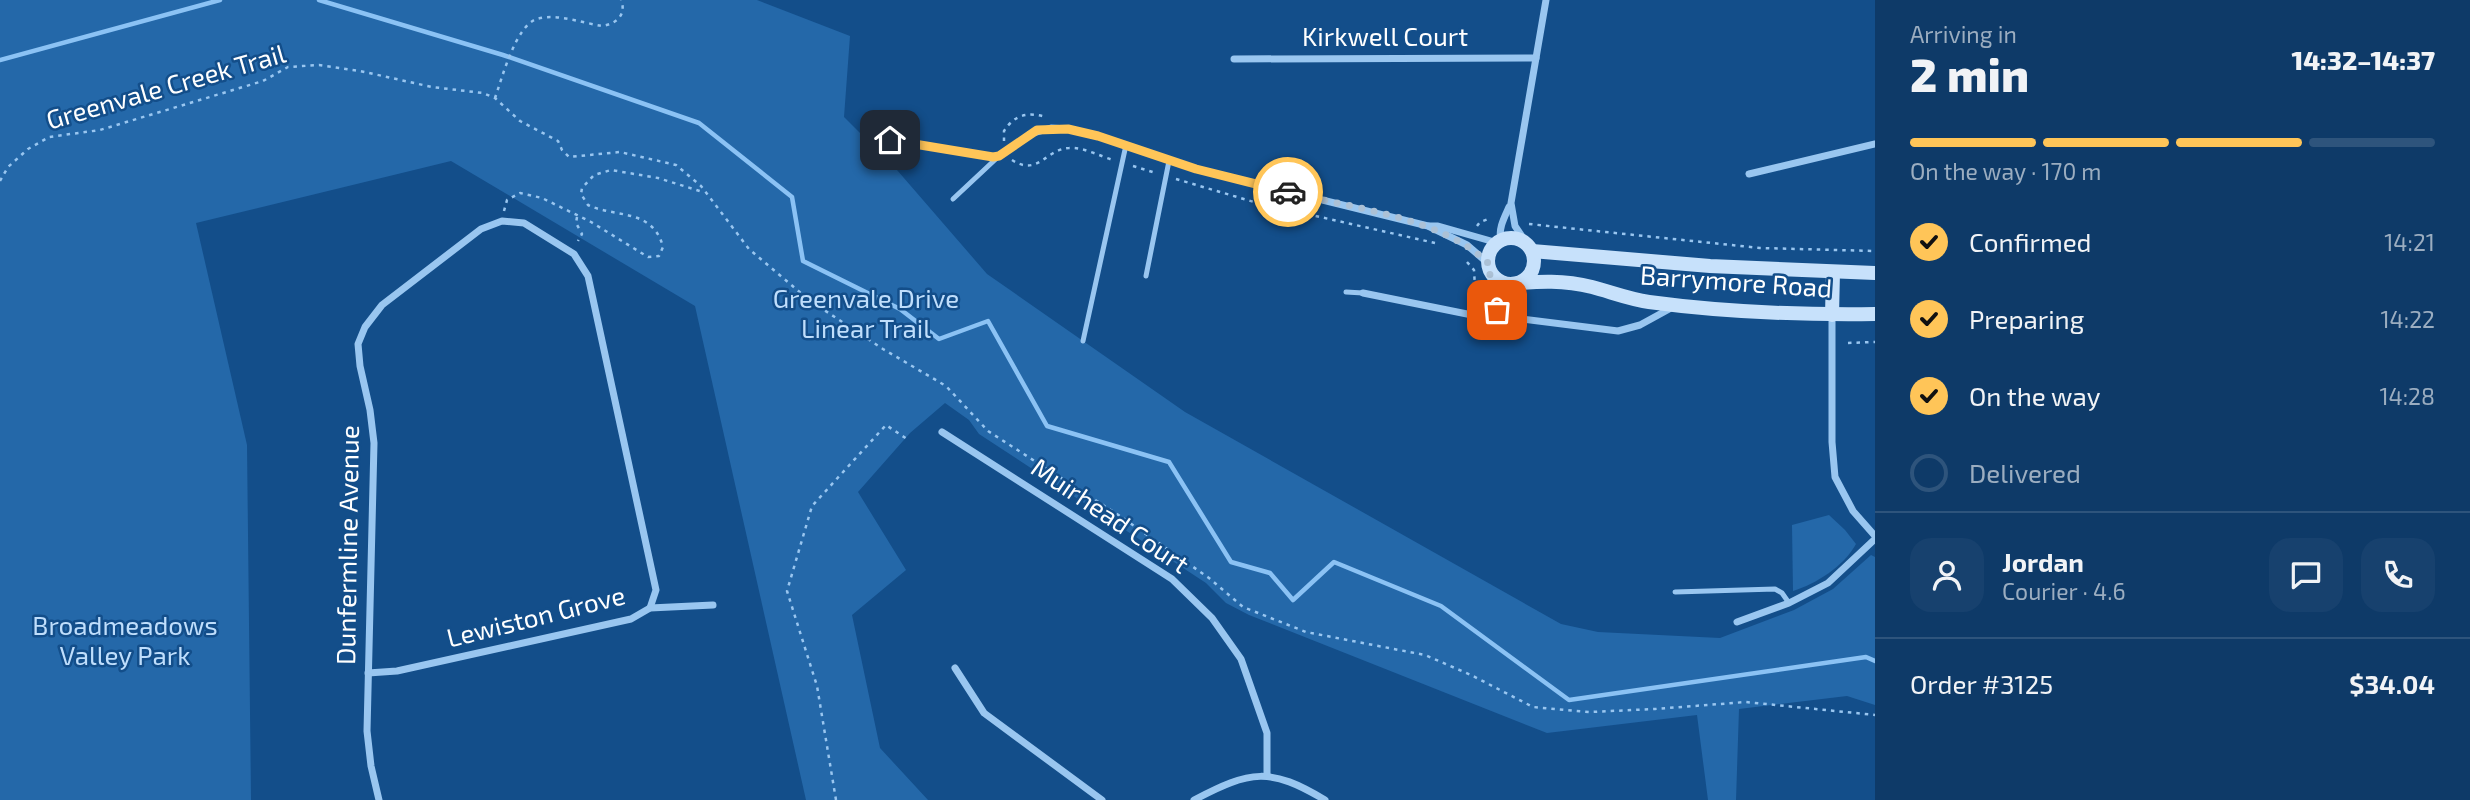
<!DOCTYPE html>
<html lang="en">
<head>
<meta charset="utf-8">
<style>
  :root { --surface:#0e3a68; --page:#17416e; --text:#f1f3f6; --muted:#9badc0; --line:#2e547c; --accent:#ffc558 }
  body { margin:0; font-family:"Exo 2",sans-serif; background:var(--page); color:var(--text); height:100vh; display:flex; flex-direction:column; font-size:26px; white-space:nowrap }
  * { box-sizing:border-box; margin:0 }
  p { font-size:23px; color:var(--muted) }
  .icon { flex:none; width:38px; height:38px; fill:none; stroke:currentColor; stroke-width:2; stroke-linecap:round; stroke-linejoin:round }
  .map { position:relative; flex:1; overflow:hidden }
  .side { display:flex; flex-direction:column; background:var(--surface); width:595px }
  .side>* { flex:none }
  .pin { position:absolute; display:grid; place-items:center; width:60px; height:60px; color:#fff; margin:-30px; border-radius:14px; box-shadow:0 4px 10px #0006 }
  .courier { position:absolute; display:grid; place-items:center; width:70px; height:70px; margin:-35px; border:5px solid #ffc558; border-radius:50%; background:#fff; color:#222; box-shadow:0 2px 9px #0007 }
  .summary em { font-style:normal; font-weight:800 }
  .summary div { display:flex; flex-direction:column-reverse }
  .summary { display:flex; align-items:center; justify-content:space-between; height:119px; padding:0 35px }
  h1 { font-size:46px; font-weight:800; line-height:52px }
  .bar { display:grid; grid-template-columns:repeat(4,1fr); gap:10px 7px; align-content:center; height:84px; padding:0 35px }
  .bar i { height:9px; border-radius:5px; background:var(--line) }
  .bar .active { background:var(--accent) }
  .bar p { grid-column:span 4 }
  .line { display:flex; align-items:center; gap:18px; padding:0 35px; border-top:2px solid var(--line) }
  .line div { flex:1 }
  .round { display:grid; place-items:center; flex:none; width:74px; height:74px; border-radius:21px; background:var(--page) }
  ol { padding:0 35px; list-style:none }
  li { display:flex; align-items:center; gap:21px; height:77px }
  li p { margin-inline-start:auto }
  li .icon { padding:7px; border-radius:50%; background:var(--accent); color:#111; stroke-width:4 }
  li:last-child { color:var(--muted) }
  li i { width:38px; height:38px; border:4px solid var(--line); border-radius:50% }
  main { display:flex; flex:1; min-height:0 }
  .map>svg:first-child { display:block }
</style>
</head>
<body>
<main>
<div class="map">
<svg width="1875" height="800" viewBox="0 0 1875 800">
  <rect width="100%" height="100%" fill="#134e8a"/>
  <!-- green -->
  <g fill="#2468a9">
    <path d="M0,0H757L850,36L844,117L897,170L987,274L1185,412L1561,624L1598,632L1720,638L1794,610L1833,589L1871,555L1875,557V705L1847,696L1739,709L1736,800H1708L1697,715L1547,733L1249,615L1226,603L1206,583L979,434L969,420L945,403L910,433L858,492L906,570L852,615L880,748L928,800H806L695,306L451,161L196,223L247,445L251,800H0Z"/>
    <path d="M1829,515L1845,530L1856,544C1844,566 1816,584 1793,591L1792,525Z"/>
  </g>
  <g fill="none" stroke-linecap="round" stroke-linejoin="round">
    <!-- stream -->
    <g stroke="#8bc2f4" stroke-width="4.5">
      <path d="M319,0L503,55L699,123L792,197L803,261L900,309L939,339L988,321L1047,426L1169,462L1231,562L1270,573L1293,600L1334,562L1441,606L1569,700L1866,657L1875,661"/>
      <path d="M0,60L220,0"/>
    </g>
    <!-- path -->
    <g stroke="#99c6f0" stroke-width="2.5" stroke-dasharray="3.5 5" stroke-linecap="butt">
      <path d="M495,98C502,78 516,25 537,19C556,13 583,23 602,26C616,24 627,15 621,0"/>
      <path d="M1004,141V131C1015,114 1028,112 1046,117"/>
      <path d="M884,157L886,149"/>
      <path d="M1012,160C1038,177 1046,149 1069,148C1083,147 1100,156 1113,160"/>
      <path d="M1133,166L1156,173"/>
      <path d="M1176,179L1254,202L1435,243"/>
      <path d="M0,181L8,167L28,149L49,137L100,130L263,81L288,67L319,65L360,71L432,87L483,93L495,98L520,121L558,141L562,150L569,157L620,152L676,165L701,186L749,249L809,300L883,349L946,386L988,431L1120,516L1209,578L1243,607L1306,632L1425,655L1471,675L1533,707L1589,712L1655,709L1746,702L1875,715"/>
      <path d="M504,211L507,200L520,193L542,198L591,222L648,257L659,256L663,247C653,208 615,218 588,205L581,194L582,188L594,175L611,170L658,178L703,192"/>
      <path d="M577,217L576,223L582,234L578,241"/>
      <path d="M1529,224L1760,248L1875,251"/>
      <path d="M1477,226L1480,222L1491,218"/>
      <path d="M1467,262L1474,270L1476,305"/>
      <path d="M1848,343L1875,342"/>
      <path d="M836,800L817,686L787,591L812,506L886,425L907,439"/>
    </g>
    <!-- lane -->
    <g stroke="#99c6f0" stroke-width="5">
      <path d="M890,140L993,157L999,156L1030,134"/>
      <path d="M953,199L999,156"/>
      <path d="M1146,276L1169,161"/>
      <path d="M1346,292L1363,293"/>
      <path d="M1083,341L1126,145"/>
      <path d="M1675,592L1775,589L1782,593L1789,603"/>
    </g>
    <!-- street -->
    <g stroke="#99c6f0" stroke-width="7">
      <path d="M1234,59L1536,58"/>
      <path d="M1030,134L1051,128L1068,129L1098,136L1196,169L1428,226L1467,245L1489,264"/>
      <path d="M1749,174L1875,144"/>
      <path d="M1429,226H1438L1498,243"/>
      <path d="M1501,241C1498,229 1504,218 1509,207"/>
      <path d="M1530,248L1515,226L1511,203L1546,0"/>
      <path d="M1491,271C1491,290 1490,305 1506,317L1618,331L1640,325L1671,308"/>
      <path d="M1363,293L1472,315L1484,316L1497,310"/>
      <path d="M1832,315V442L1835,477L1853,511L1875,536"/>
      <path d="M942,432L1172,579L1212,618L1241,659L1267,733V774"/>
      <path d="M1737,622L1789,603L1828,583L1875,539"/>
      <path d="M955,668L984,713L1102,800"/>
      <path d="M368,673L397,671L631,619L650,608L713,605"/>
      <path d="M379,800L371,766L367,731L374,443L370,410L360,366L358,344L365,327L382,305L481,229L502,221L524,223L574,254L588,276L656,590L650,608"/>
      <path d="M1194,800C1251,770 1270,767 1325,800"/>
    </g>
    <!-- secondary -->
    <g stroke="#c7e1fb" stroke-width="14">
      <circle cx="1511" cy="261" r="23"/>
      <path d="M1532,251L1710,266L1875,273"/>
      <path d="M1511,284C1539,281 1564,280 1592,287C1611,292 1629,299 1649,302C1723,312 1800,315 1875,314"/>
      <path d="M1832,315L1833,272"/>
    </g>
  </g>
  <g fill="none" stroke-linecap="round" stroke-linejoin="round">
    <!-- done -->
    <path stroke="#acc1d6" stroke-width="7" stroke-dasharray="0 12.6" d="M1288,192C1350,208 1443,217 1489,264L1492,299L1497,310"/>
    <!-- route -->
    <path stroke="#ffc558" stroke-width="9" d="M890,140L993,157L999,156L1037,130L1068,129L1098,136L1196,169L1288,192"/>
  </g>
  <g text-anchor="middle" stroke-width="5" stroke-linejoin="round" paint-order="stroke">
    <!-- street labels -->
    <g font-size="26" fill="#fff" stroke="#134e8a">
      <text x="1385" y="46">Kirkwell Court</text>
      <text transform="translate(166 87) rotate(-16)" y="9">Greenvale Creek Trail</text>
      <text transform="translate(1736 282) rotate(4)" y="9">Barrymore Road</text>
      <text transform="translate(1110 516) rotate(34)" y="9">Muirhead Court</text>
      <text transform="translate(348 545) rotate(-89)" y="9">Dunfermline Avenue</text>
      <text transform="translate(536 617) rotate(-14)" y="9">Lewiston Grove</text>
    </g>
    <!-- park labels -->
    <g font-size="26" fill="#bfdefc" stroke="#134e8a">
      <text x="866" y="308">Greenvale Drive<tspan x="866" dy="30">Linear Trail</tspan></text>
      <text x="125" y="635">Broadmeadows<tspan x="125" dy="30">Valley Park</tspan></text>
    </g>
  </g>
</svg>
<div class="pin" style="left:1497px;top:310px;background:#ea580c"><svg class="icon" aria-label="bag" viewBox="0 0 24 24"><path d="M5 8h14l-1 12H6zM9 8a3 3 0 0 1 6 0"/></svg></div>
<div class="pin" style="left:890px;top:140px;background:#1f2937"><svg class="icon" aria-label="home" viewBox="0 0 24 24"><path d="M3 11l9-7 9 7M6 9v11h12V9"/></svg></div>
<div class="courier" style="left:1288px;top:192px"><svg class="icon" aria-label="car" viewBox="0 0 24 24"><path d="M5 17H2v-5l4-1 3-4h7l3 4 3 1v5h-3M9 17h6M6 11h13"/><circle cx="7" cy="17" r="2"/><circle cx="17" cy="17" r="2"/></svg></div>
</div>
<section class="side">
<div class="summary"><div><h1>2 min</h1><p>Arriving in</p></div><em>14:32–14:37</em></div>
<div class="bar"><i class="active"></i><i class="active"></i><i class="active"></i><i></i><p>On the way · 170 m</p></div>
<ol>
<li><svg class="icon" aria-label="check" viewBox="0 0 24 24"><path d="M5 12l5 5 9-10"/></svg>Confirmed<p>14:21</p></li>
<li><svg class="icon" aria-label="check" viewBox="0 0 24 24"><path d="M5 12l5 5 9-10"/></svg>Preparing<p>14:22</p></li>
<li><svg class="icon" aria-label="check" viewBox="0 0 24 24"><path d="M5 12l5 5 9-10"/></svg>On the way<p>14:28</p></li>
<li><i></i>Delivered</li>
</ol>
<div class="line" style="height:126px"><a class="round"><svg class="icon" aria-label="person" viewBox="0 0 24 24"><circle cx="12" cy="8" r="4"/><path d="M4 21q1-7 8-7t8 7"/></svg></a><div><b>Jordan</b><p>Courier · 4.6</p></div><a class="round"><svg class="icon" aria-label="chat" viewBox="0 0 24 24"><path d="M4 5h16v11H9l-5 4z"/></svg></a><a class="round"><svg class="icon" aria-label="phone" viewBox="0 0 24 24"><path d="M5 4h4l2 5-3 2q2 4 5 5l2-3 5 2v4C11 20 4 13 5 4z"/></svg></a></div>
<div class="line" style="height:91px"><div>Order #3125</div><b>$34.04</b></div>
</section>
</main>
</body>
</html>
